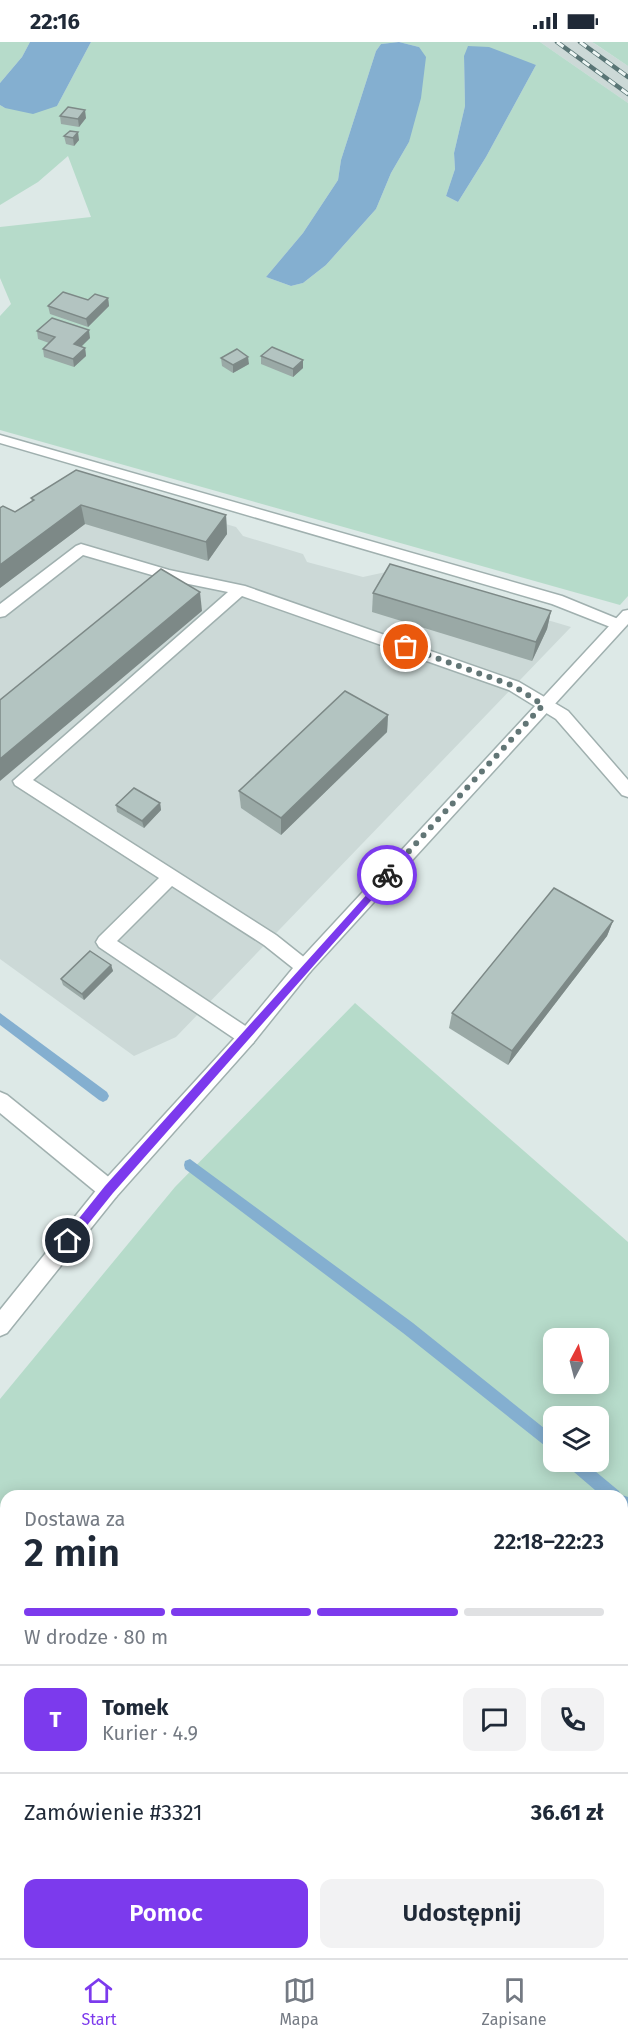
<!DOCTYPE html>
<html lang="pl">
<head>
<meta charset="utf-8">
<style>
  :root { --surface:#fff; --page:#f2f2f3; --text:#1f2937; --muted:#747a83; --line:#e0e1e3; --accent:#7c3aed }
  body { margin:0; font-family:"Fira Sans",sans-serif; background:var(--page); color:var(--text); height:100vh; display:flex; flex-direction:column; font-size:22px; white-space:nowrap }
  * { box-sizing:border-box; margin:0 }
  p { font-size:20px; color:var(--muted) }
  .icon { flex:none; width:33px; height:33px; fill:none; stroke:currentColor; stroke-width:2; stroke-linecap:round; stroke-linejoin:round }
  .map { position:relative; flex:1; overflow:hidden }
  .side { position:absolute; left:0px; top:1448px; width:628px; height:470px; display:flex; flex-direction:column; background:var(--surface); border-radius:18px 18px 0 0; box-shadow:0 3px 15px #0003 }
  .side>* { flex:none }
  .needle { width:39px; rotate:7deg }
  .controls { position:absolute; left:543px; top:1286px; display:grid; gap:12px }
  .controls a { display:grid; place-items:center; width:66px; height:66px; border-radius:12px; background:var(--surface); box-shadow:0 3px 15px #0003; font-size:30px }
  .pin { position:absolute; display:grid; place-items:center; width:51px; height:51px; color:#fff; margin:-26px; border:3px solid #fff; border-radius:50%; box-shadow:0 2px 6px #0007 }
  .courier { position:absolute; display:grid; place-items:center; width:60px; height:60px; margin:-30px; border:4px solid #7c3aed; border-radius:50%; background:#fff; color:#222; box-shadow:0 2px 8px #0007 }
  .headline em { font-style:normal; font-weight:600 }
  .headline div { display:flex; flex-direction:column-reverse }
  .headline { display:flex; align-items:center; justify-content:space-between; height:102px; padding:0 24px }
  h1 { font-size:39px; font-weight:600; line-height:45px }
  .bar { display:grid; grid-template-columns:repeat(4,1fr); gap:9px 6px; align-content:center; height:72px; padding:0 24px }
  .bar i { height:8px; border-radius:4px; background:var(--line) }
  .bar .active { background:var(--accent) }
  .bar p { grid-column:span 4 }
  .line { display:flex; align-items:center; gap:15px; padding:0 24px; border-top:2px solid var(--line) }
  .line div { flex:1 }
  .round { display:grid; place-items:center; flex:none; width:63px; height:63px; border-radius:12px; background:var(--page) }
  .button { display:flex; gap:12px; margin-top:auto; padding:12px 24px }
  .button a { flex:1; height:69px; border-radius:12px; background:var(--accent); color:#fff; font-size:24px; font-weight:600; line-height:69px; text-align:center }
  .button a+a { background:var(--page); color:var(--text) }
  .status { display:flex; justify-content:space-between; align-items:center; height:42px; padding:0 30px; background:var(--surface); direction:ltr }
  .status svg { height:16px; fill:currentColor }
  .dock { display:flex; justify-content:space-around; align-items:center; height:84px; border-top:2px solid var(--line); background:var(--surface); font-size:16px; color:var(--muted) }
  .dock a { display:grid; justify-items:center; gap:3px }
  .dock .active { color:var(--accent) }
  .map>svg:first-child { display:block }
</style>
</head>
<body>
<div class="status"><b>22:16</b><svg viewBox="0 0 49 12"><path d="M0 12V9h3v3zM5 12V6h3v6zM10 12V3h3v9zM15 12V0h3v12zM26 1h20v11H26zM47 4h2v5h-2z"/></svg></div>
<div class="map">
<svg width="628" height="1916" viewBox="0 0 628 1916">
  <rect width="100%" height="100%" fill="#dde9e7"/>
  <!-- built -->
  <g fill="#ccd9d7">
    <path d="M540,0H592L628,24V61Z"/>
    <path d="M75,438L236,485L243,494L303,512L307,520L363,535L386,530L571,585L176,995L134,1014L0,917V483Z"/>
  </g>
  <!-- green -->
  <g fill="#b6dbca" fill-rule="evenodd">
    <path d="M0,0H30L22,15L0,41Z"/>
    <path d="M91,0H399L381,2L376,9L341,118L338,138L303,191L266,235L291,244L303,241L326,223L376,167L391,131L409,100L419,5L399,0H540L628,61V554L620,563L0,388V274L11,262L0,236V185L91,175L68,114L38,140L0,163V63L5,66L57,64ZM464,14L536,23L486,115L458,160L446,154L455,127L454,111L465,64Z"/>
    <path d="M592,0H628V24L597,3Z"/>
    <path d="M355,961L628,1200V1916H0V1357L175,1145ZM554,1296H598V1341H554ZM554,1374H598V1419H554ZM6,1454H622V1911H6Z"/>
  </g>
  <!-- water -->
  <g fill="#84afd0">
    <path d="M30,0H91L57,64L33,72L5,66L0,63V41L22,15Z"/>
    <path d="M399,0L419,5L426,15L421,56L409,100L391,131L376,167L326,223L303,241L291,244L266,235L303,191L338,138L341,118L376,9L381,2Z"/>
    <path d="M468,4L489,5L536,23L486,115L458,160L446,154L455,127L454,111L465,64L464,14Z"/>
  </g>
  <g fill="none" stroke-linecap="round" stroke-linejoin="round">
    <!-- stream -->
    <g fill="#84afd0" fill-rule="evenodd">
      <path d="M0,971L107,1050L109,1054L107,1058L103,1060L99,1058L0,983Z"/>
      <path d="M190,1117L413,1281L554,1394V1411L403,1291L185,1127L184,1123L185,1119Z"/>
      <path d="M565,1419H583L619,1449L621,1453H622L628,1455V1472L622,1470V1454H602L567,1424Z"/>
    </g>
    <defs>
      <g id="service">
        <path d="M0,393L562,554L623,579L625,583L618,588L552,562L0,401Z"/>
        <path d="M81,502L169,528L245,544L519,640L568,669L628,738V755L622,753L556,677L509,648L242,554L33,738L276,893L310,920L313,925L310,930L304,933L298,930L264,903L172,844L117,899L253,989L256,995L253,1001L247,1003L241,1001L99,905L96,900L99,895L159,836L15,743L13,739L228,550L169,538L83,513L5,574L0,575V562L76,504Z"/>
      </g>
      <path id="minor" d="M0,1050L7,1053L116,1141L119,1148L116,1155L109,1157L102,1155L0,1071Z"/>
      <path id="tertiary" d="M628,568V582L310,930L253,1001L116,1155L7,1291L0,1294V1268L102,1141L241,989L298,920L623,569Z"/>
    </defs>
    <!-- service casing -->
    <use href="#service" stroke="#a0b0af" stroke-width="3"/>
    <!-- minor casing -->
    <use href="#minor" stroke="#a0b0af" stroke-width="3"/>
    <!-- tertiary casing -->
    <use href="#tertiary" stroke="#a0b0af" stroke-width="3"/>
    <!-- service -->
    <use href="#service" fill="#fff" fill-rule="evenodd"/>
    <!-- minor -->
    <use href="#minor" fill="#fff" fill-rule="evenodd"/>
    <!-- tertiary -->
    <use href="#tertiary" fill="#fff" fill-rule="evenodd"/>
    <defs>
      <g id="rail">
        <path d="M557,0L628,52"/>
        <path d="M580,0L628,35"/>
      </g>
    </defs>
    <!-- rail casing -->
    <use href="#rail" stroke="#597575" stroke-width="4.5"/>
    <!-- rail -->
    <use href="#rail" stroke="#edf6f4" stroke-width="3" stroke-dasharray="8" stroke-linecap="butt"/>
  </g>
  <!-- wall -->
  <g fill="#9aa9a6">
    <path d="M60,74L86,76L79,85L61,82Z"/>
    <path d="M70,89L79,98L74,104L66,102L64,94Z"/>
    <path d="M108,256L109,264L88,285L50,272L48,264Z"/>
    <path d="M37,289L90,296L81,304L85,306L86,314L74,325L44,315L43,307L49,301L38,297Z"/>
    <path d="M261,314L303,326L293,335L261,322Z"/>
    <path d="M221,316L249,322L233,331L222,324Z"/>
    <path d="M31,456L226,473L227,492L208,519L85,482L0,546V466L15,470L32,459Z"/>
    <path d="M373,551L551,569L547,587L532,619L372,570Z"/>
    <path d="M388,673L387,690L281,793L241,766L239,749Z"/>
    <path d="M160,761L161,768L144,786L117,770L116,763Z"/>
    <path d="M613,879L607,894L508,1023L449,986L452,971Z"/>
    <path d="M111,923L113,929L84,958L63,943L61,937Z"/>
  </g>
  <!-- shaded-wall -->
  <g fill="#7d8987">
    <path d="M85,68L86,76L79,85L78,77Z"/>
    <path d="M78,90L79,98L74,104L73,96Z"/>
    <path d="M108,256L109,264L88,285L86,277Z"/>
    <path d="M89,288L90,296L76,310L74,302Z"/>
    <path d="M85,306L86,314L74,325L73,317Z"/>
    <path d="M248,315L249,322L233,331V323Z"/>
    <path d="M303,318V326L293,335V327Z"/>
    <path d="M81,463L85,482L0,546V523Z"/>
    <path d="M226,473L227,492L208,519L206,500Z"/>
    <path d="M200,550L202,569L0,739V717Z"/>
    <path d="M551,569L547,587L532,619L536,600Z"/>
    <path d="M388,673L387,690L281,793V776Z"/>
    <path d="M160,761L161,768L144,786L142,779Z"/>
    <path d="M613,879L607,894L508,1023L512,1009Z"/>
    <path d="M111,923L113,929L84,958L82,952Z"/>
  </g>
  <!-- building -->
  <g fill="#b3c4c1" stroke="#7d8987" stroke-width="1.5">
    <path d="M68,65L85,68L78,77L60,74Z"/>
    <path d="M70,89L78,90L73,96L64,94Z"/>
    <path d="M63,250L88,258L95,252L108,256L86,277L48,264Z"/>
    <path d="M52,276L89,288L74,302L85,306L73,317L43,307L55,295L37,289Z"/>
    <path d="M272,305L303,318L293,327L261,314Z"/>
    <path d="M237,307L248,315L233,323L221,316Z"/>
    <path d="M76,428L226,473L206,500L81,463L0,523V466L3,464L15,470L34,458L31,456Z"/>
    <path d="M390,522L551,569L536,600L373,551Z"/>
    <path d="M161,527L200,550L0,717V658Z"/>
    <path d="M345,649L388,673L281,776L239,749Z"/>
    <path d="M134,746L160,761L142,779L116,763Z"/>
    <path d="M554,846L613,879L512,1009L452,971Z"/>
    <path d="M90,909L111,923L82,952L61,937Z"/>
  </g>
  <!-- route -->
  <path fill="#7c3aed" d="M387,830L392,833L391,836L113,1151L72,1202H64V1195L105,1144Z"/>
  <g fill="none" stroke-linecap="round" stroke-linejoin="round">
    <!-- done -->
    <path stroke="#627676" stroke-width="6" stroke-dasharray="0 10.8" d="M387,833L543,663L514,644L406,605"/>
  </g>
</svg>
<div class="controls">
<a><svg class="needle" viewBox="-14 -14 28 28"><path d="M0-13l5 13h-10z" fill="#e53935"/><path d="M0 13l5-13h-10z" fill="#747a83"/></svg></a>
<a><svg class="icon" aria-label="layers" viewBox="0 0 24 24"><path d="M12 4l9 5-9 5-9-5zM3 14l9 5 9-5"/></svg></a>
</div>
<div class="pin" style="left:406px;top:605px;background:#ea580c"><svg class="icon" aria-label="bag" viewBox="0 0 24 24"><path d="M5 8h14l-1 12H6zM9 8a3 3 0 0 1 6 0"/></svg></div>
<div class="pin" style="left:68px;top:1199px;background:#1f2937"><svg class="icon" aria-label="home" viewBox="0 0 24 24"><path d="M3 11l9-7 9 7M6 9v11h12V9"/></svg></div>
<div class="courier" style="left:387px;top:833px"><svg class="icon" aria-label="bike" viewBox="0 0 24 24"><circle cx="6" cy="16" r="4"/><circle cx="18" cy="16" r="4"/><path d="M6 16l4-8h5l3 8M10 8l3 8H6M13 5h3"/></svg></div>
<section class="side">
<div class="headline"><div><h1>2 min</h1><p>Dostawa za</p></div><em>22:18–22:23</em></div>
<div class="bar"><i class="active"></i><i class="active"></i><i class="active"></i><i></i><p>W drodze · 80 m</p></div>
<div class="line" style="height:108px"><b class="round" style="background:var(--accent);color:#fff">T</b><div><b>Tomek</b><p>Kurier · 4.9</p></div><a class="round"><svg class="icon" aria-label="chat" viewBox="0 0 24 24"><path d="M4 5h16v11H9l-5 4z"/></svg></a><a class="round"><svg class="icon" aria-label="phone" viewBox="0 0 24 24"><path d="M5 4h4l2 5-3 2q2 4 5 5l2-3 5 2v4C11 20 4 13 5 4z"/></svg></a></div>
<div class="line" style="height:78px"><div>Zamówienie #3321</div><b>36.61 zł</b></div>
<div class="button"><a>Pomoc</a><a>Udostępnij</a></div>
</section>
</div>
<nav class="dock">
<a class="active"><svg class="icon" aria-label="home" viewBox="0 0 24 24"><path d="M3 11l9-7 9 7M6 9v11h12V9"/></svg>Start</a>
<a><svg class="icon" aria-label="map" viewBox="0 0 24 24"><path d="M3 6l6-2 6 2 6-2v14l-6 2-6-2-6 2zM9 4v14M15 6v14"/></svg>Mapa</a>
<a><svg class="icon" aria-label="saved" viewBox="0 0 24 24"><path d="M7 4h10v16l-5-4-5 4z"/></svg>Zapisane</a>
</nav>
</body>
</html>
